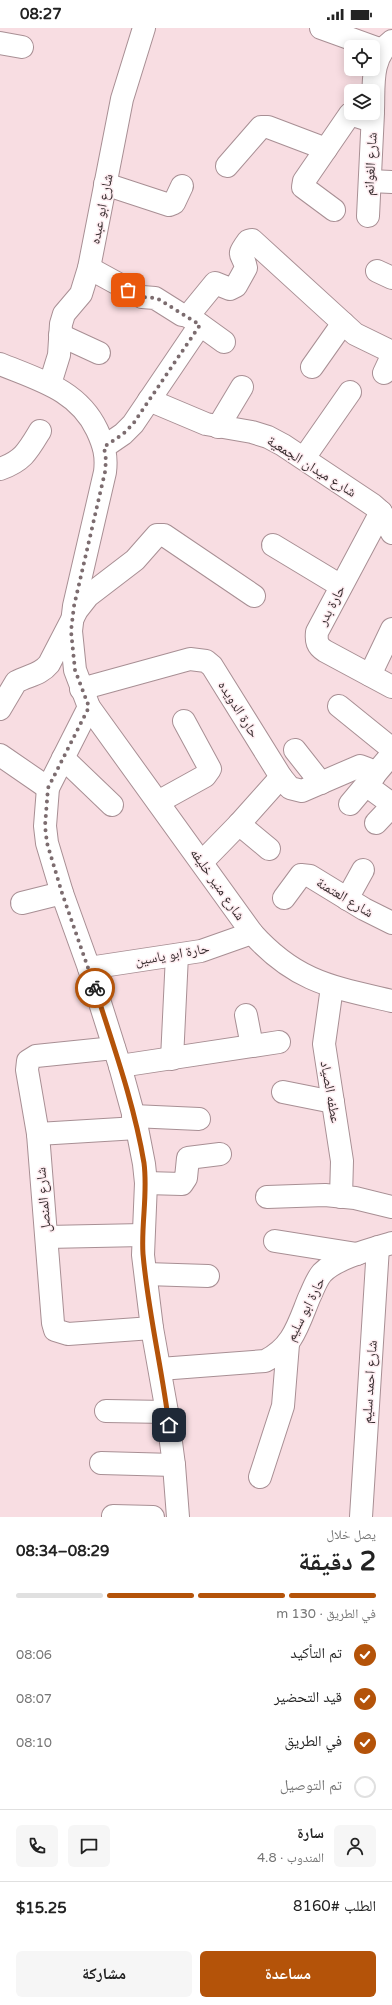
<!DOCTYPE html>
<html lang="ar">
<head>
<meta charset="utf-8">
<style>
  :root { --surface:#fff; --page:#f6f6f6; --text:#222; --muted:#767676; --line:#e0e0e0; --accent:#b45309 }
  body { margin:0; font-family:"Varela Round","Noto Naskh Arabic",sans-serif; background:var(--page); color:var(--text); direction:rtl; height:100vh; display:flex; flex-direction:column; font-size:15px; white-space:nowrap }
  * { box-sizing:border-box; margin:0 }
  p { font-size:13px; color:var(--muted) }
  .icon { flex:none; width:22px; height:22px; fill:none; stroke:currentColor; stroke-width:2; stroke-linecap:round; stroke-linejoin:round }
  .map { position:relative; height:1489px; overflow:hidden; direction:ltr }
  .panel { display:flex; flex-direction:column; background:var(--surface); flex:1 }
  .panel>* { flex:none }
  .controls { position:absolute; left:344px; top:12px; display:grid; gap:8px }
  .controls a { display:grid; place-items:center; width:36px; height:36px; border-radius:6px; background:var(--surface); box-shadow:0 2px 10px #0003; font-size:20px }
  .pin { position:absolute; display:grid; place-items:center; width:34px; height:34px; color:#fff; margin:-17px; border-radius:8px; box-shadow:0 2px 6px #0006 }
  .courier { position:absolute; display:grid; place-items:center; width:40px; height:40px; margin:-20px; border:3px solid #b45309; border-radius:50%; background:#fff; color:#222; box-shadow:0 1px 5px #0007 }
  .headline em { font-style:normal; font-weight:800 }
  .headline div { display:flex; flex-direction:column-reverse }
  .headline { display:flex; align-items:center; justify-content:space-between; height:68px; padding:0 16px }
  h1 { font-size:26px; font-weight:800; line-height:30px }
  .bar { display:grid; grid-template-columns:repeat(4,1fr); gap:6px 4px; align-content:center; height:48px; padding:0 16px }
  .bar i { height:5px; border-radius:3px; background:var(--line) }
  .bar .on { background:var(--accent) }
  .bar p { grid-column:span 4 }
  .line { display:flex; align-items:center; gap:10px; padding:0 16px; border-top:1px solid var(--line) }
  .line div { flex:1 }
  .round { display:grid; place-items:center; flex:none; width:42px; height:42px; border-radius:6px; background:var(--page) }
  ol { padding:0 16px; list-style:none }
  li { display:flex; align-items:center; gap:12px; height:44px }
  li p { margin-inline-start:auto }
  li .icon { padding:4px; border-radius:50%; background:var(--accent); color:#fff; stroke-width:4 }
  li:last-child { color:var(--muted) }
  li i { width:22px; height:22px; border:2px solid var(--line); border-radius:50% }
  .button { display:flex; gap:8px; margin-top:auto; padding:8px 16px }
  .button a { flex:1; height:46px; border-radius:6px; background:var(--accent); color:#fff; font-size:16px; font-weight:800; line-height:46px; text-align:center }
  .button a+a { background:var(--page); color:var(--text) }
  .status { display:flex; justify-content:space-between; align-items:center; height:28px; padding:0 20px; background:var(--surface); direction:ltr }
  .status svg { height:11px; fill:currentColor }
  .map>svg:first-child { display:block }
</style>
</head>
<body>
<div class="status"><b>08:27</b><svg viewBox="0 0 49 12"><path d="M0 12V9h3v3zM5 12V6h3v6zM10 12V3h3v9zM15 12V0h3v12zM26 1h20v11H26zM47 4h2v5h-2z"/></svg></div>
<div class="map">
<svg width="392" height="1489" viewBox="0 0 392 1489">
  <rect width="100%" height="100%" fill="#f8dde2"/>
  <g fill="none" stroke-linecap="round" stroke-linejoin="round">
    <defs>
      <g id="minor">
        <path d="M321,0L382,22"/>
        <path d="M0,15L22,19"/>
        <path d="M373,82C374,58 370,29 392,13"/>
        <path d="M227,138L261,99H268L326,121"/>
        <path d="M370,153L392,154"/>
        <path d="M105,156L169,177L174,175L182,158"/>
        <path d="M334,182L303,159L304,153L350,86L372,93"/>
        <path d="M368,188L373,85"/>
        <path d="M89,240L142,269L155,270L182,287L188,288L215,255L230,261L236,258L246,240C243,223 235,231 248,213L252,212L355,306L392,324"/>
        <path d="M377,243L392,250"/>
        <path d="M188,288L224,314"/>
        <path d="M60,307L99,325"/>
        <path d="M0,336C39,352 78,362 97,402C104,417 107,428 105,444L74,578L71,603L75,642L89,679L252,905C296,954 332,959 392,973"/>
        <path d="M312,339L343,295"/>
        <path d="M384,345L392,328"/>
        <path d="M50,356L59,327L61,296L64,286L81,266L89,240L122,71L144,0"/>
        <path d="M149,372L206,396L252,404L268,409L283,417L373,477L381,484L392,505"/>
        <path d="M218,399L242,359"/>
        <path d="M104,419L123,406L133,396L200,297"/>
        <path d="M304,430L350,364"/>
        <path d="M0,441C23,433 28,423 40,403"/>
        <path d="M381,484L317,604C316,613 317,618 325,623L392,659"/>
        <path d="M273,517L341,558"/>
        <path d="M370,647L392,601"/>
        <path d="M81,661L190,631L206,633L212,638L281,749L290,760L302,763L360,738L368,741L374,748"/>
        <path d="M339,678L392,721"/>
        <path d="M89,679L48,760L45,798L47,815L62,865L89,940L120,1038L137,1100L144,1136L146,1155L143,1227L152,1300L167,1384L174,1437L178,1489"/>
        <path d="M0,681L16,654C29,647 40,647 49,636L77,582L88,568L135,532L157,507H164L254,568"/>
        <path d="M295,722L321,755"/>
        <path d="M0,727L48,760"/>
        <path d="M63,730L112,777"/>
        <path d="M366,757L392,776"/>
        <path d="M158,774L205,748L210,741L184,693"/>
        <path d="M350,776L392,726"/>
        <path d="M376,795L392,778"/>
        <path d="M239,796L269,821"/>
        <path d="M202,834L239,796L281,749"/>
        <path d="M284,870L301,847L310,848L364,881L392,895"/>
        <path d="M347,871L363,842"/>
        <path d="M22,875L62,865"/>
        <path d="M89,940L201,923L252,905"/>
        <path d="M332,959L324,1016L342,1133L341,1169"/>
        <path d="M246,987L252,1018"/>
        <path d="M114,1020L36,1028L28,1033L27,1042L38,1106L53,1295L55,1302L68,1306L152,1300"/>
        <path d="M172,1031L177,927"/>
        <path d="M120,1038L279,1014"/>
        <path d="M283,1064L333,1074"/>
        <path d="M133,1088L199,1091"/>
        <path d="M38,1106L137,1100"/>
        <path d="M146,1155L182,1156L186,1150L188,1130L220,1126"/>
        <path d="M267,1169L325,1167L355,1170L392,1179"/>
        <path d="M47,1209L143,1207"/>
        <path d="M275,1213L357,1226"/>
        <path d="M146,1246L208,1248"/>
        <path d="M160,1341L265,1333C293,1319 298,1297 309,1270C313,1262 316,1252 322,1245C336,1230 372,1221 392,1215"/>
        <path d="M106,1383L167,1384"/>
        <path d="M101,1435L174,1437"/>
        <path d="M260,1449L283,1378L288,1316"/>
        <path d="M113,1488L153,1489"/>
        <path d="M361,1489L378,1219"/>
      </g>
    </defs>
    <!-- minor casing -->
    <use href="#minor" stroke="#a88f94" stroke-width="24"/>
    <!-- minor -->
    <use href="#minor" stroke="#fff" stroke-width="22"/>
  </g>
  <g fill="none" stroke-linecap="round" stroke-linejoin="round">
    <!-- done -->
    <path stroke="#7c6c6f" stroke-width="4" stroke-dasharray="0 7.2" d="M95,960L62,865L47,815L45,798L48,760L89,679L75,642L71,603L74,578L105,444L106,432L104,419L123,406L133,396L200,297L160,272L155,270L142,269L128,262"/>
    <!-- route -->
    <path stroke="#b45309" stroke-width="5" d="M95,960C113,1017 134,1075 144,1135C148,1166 141,1196 143,1226C148,1284 162,1340 169,1397"/>
  </g>
  <g text-anchor="middle" stroke-width="3" stroke-linejoin="round" paint-order="stroke">
    <!-- street labels -->
    <g font-size="14" fill="#392f31" stroke="#feedf1">
      <text transform="translate(370 136) rotate(-87)" y="5">شارع الغوانم</text>
      <text transform="translate(101 181) rotate(-79)" y="5">شارع ابو عبده</text>
      <text transform="translate(312 438) rotate(32)" y="5">شارع ميدان الجمعية</text>
      <text transform="translate(331 577) rotate(-62)" y="5">حارة بدر</text>
      <text transform="translate(239 681) rotate(58)" y="5">حارة الدويده</text>
      <text transform="translate(218 856) rotate(55)" y="5">شارع منير خليفه</text>
      <text transform="translate(345 869) rotate(31)" y="5">شارع العتمنة</text>
      <text transform="translate(172 926) rotate(-10)" y="5">حارة ابو ياسين</text>
      <text transform="translate(331 1064) rotate(80)" y="5">عطفه الصياد</text>
      <text transform="translate(43 1172) rotate(-95)" y="5">شارع المنصل</text>
      <text transform="translate(305 1281) rotate(-63)" y="5">حارة ابو سليم</text>
      <text transform="translate(369 1354) rotate(-86)" y="5">شارع احمد سليم</text>
    </g>
  </g>
</svg>
<div class="controls">
<a><svg class="icon" aria-label="locate" viewBox="0 0 24 24"><circle cx="12" cy="12" r="6"/><path d="M12 2v4M12 18v4M2 12h4M18 12h4"/></svg></a>
<a><svg class="icon" aria-label="layers" viewBox="0 0 24 24"><path d="M12 4l9 5-9 5-9-5zM3 14l9 5 9-5"/></svg></a>
</div>
<div class="pin" style="left:128px;top:262px;background:#ea580c"><svg class="icon" aria-label="bag" viewBox="0 0 24 24"><path d="M5 8h14l-1 12H6zM9 8a3 3 0 0 1 6 0"/></svg></div>
<div class="pin" style="left:169px;top:1397px;background:#1f2937"><svg class="icon" aria-label="home" viewBox="0 0 24 24"><path d="M3 11l9-7 9 7M6 9v11h12V9"/></svg></div>
<div class="courier" style="left:95px;top:960px"><svg class="icon" aria-label="bike" viewBox="0 0 24 24"><circle cx="6" cy="16" r="4"/><circle cx="18" cy="16" r="4"/><path d="M6 16l4-8h5l3 8M10 8l3 8H6M13 5h3"/></svg></div>
</div>
<section class="panel">
<div class="headline"><div><h1>2 دقيقة</h1><p>يصل خلال</p></div><em>08:29–08:34</em></div>
<div class="bar"><i class="on"></i><i class="on"></i><i class="on"></i><i></i><p>في الطريق · 130 m</p></div>
<ol>
<li><svg class="icon" aria-label="check" viewBox="0 0 24 24"><path d="M5 12l5 5 9-10"/></svg>تم التأكيد<p>08:06</p></li>
<li><svg class="icon" aria-label="check" viewBox="0 0 24 24"><path d="M5 12l5 5 9-10"/></svg>قيد التحضير<p>08:07</p></li>
<li><svg class="icon" aria-label="check" viewBox="0 0 24 24"><path d="M5 12l5 5 9-10"/></svg>في الطريق<p>08:10</p></li>
<li><i></i>تم التوصيل</li>
</ol>
<div class="line" style="height:72px"><a class="round"><svg class="icon" aria-label="person" viewBox="0 0 24 24"><circle cx="12" cy="8" r="4"/><path d="M4 21q1-7 8-7t8 7"/></svg></a><div><b>سارة</b><p>المندوب · 4.8</p></div><a class="round"><svg class="icon" aria-label="chat" viewBox="0 0 24 24"><path d="M4 5h16v11H9l-5 4z"/></svg></a><a class="round"><svg class="icon" aria-label="phone" viewBox="0 0 24 24"><path d="M5 4h4l2 5-3 2q2 4 5 5l2-3 5 2v4C11 20 4 13 5 4z"/></svg></a></div>
<div class="line" style="height:52px"><div>الطلب #8160</div><b>$15.25</b></div>
<div class="button"><a>مساعدة</a><a>مشاركة</a></div>
</section>
</body>
</html>
